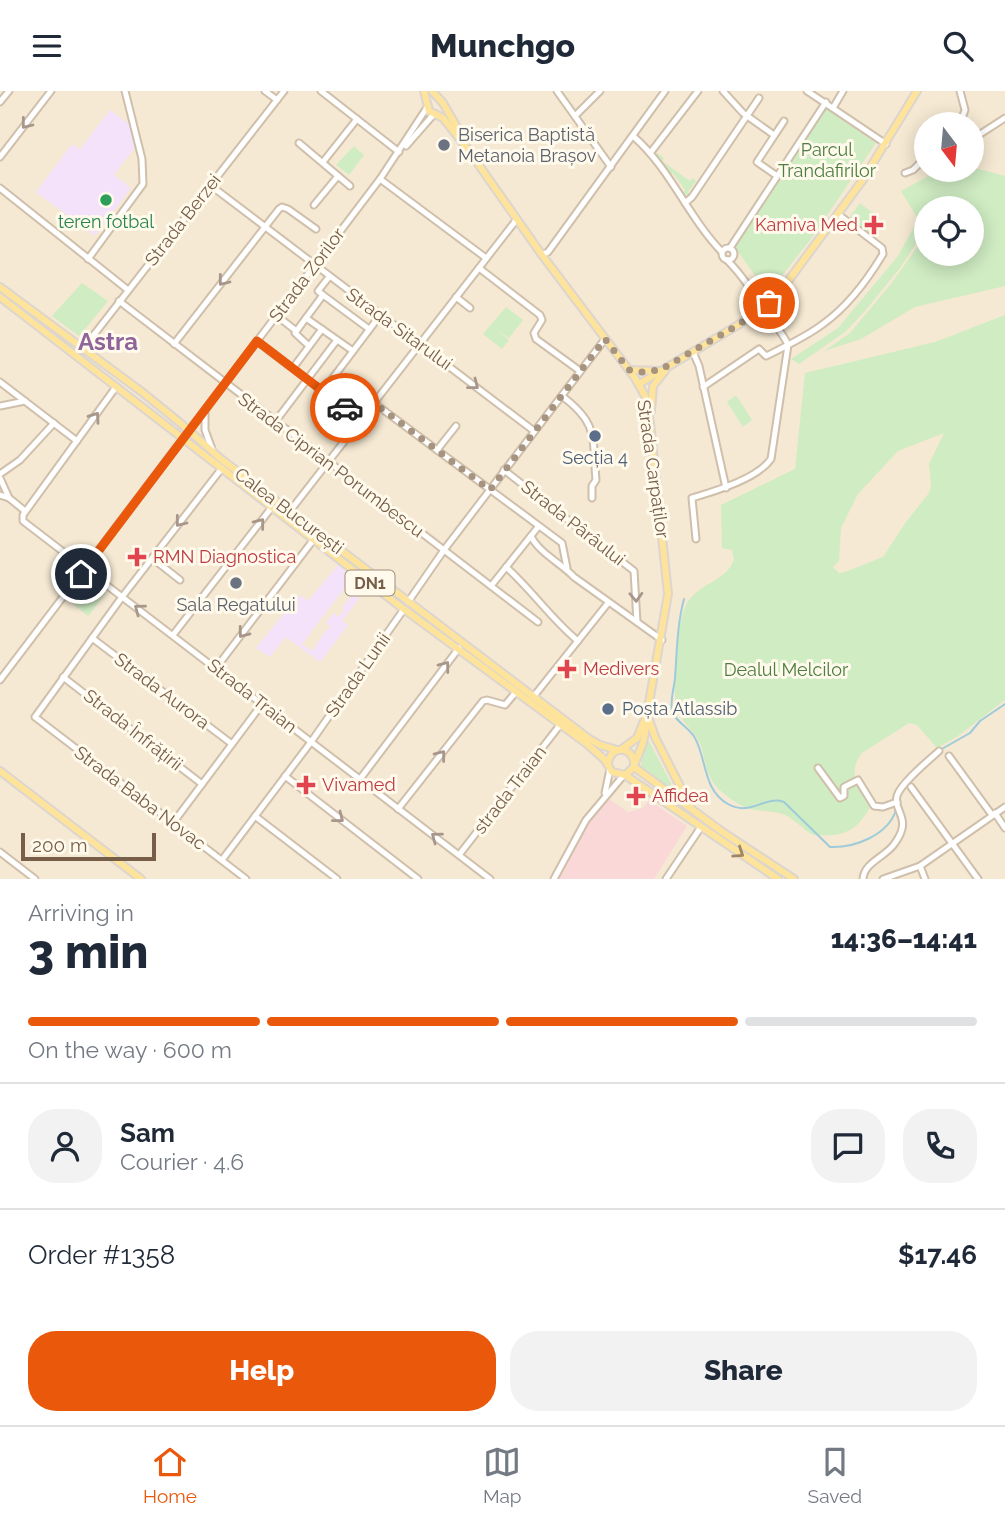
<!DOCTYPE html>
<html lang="en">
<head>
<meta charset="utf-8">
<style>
  :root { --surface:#fff; --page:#f2f2f3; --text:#1f2937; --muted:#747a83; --line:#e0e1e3; --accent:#ea580c }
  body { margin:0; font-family:Raleway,sans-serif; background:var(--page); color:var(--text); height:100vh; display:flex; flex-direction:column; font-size:26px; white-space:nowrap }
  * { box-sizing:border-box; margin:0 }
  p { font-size:23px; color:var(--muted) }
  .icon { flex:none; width:38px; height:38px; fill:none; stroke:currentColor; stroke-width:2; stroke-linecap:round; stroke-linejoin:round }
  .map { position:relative; height:788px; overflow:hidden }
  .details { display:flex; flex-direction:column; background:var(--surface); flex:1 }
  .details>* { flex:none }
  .needle { width:46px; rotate:164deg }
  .tools { position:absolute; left:914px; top:21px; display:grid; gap:14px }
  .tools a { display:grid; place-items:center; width:70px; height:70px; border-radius:50%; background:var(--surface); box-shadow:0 4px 18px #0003; font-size:35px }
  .scale { position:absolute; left:21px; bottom:18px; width:135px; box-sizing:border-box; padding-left:7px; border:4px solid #775e49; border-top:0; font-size:19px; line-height:24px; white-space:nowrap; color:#775e49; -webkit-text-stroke:5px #fffaec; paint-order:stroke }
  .pin { position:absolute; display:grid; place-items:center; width:60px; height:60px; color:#fff; margin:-30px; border:4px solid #fff; border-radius:50%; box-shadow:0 2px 7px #0007 }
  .courier { position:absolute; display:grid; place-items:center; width:70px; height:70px; margin:-35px; border:5px solid #ea580c; border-radius:50%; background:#fff; color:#222; box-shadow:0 2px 9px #0007 }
  .summary em { font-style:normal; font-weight:800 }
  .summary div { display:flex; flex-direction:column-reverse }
  .summary { display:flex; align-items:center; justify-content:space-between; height:119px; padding:0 28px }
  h1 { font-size:46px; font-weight:800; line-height:52px }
  .bar { display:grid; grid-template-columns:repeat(4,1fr); gap:10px 7px; align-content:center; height:84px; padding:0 28px }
  .bar i { height:9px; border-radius:5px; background:var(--line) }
  .bar .active { background:var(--accent) }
  .bar p { grid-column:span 4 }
  .line { display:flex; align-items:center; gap:18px; padding:0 28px; border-top:2px solid var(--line) }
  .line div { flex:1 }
  .round { display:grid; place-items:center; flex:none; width:74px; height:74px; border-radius:28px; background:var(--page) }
  .cta { display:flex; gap:14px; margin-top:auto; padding:14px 28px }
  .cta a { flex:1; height:80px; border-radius:28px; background:var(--accent); color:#fff; font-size:28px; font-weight:800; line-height:80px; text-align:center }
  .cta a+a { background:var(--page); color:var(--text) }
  header { display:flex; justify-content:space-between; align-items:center; height:91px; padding:0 28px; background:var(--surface); font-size:32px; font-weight:800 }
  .tabs { display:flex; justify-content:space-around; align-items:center; height:98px; border-top:2px solid var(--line); background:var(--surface); font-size:19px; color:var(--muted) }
  .tabs a { display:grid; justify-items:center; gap:4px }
  .tabs .active { color:var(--accent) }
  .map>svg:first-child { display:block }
</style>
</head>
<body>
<header><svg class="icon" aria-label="menu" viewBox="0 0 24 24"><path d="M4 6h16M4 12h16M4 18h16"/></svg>Munchgo<svg class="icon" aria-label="search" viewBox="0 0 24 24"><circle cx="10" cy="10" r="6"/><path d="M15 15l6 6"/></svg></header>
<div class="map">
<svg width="1005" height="788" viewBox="0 0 1005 788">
  <rect width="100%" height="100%" fill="#fdf6e5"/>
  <!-- residential -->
  <path fill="#f5e9d3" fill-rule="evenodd" d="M0,0H1005V788H0ZM926,33H971V79H926ZM926,117H971V163H926Z"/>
  <!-- education -->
  <g fill="#f3e2fa">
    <path d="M110,19L130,34L135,56L114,84L131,97L95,145L36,101L72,53L80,58Z"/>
    <path d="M338,474L351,485L345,492L347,494L302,553L312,560L326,539L331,536L326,532L333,522L339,526L344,519L342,517L355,500V504L360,507L342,530L348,534L320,571L286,546L270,566L256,557L299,504L308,510Z"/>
  </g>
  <!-- medical -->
  <path fill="#fbd8d8" d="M606,706L628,721L643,717L649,709L687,735L654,788H557L588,730Z"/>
  <!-- green -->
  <g fill="#cfecc3" fill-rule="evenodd">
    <path d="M824,16L876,52L811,148L768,202L733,154Z"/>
    <path d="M354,55L364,64L349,84L336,74Z"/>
    <path d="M657,62L664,67L662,70L690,90L693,87L696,90L688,101L691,104H683L682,102L685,99L673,82L669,84L656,64Z"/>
    <path d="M971,76L1005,85V195L915,216L861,248L824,260L850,242L891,193L923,148L924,138L901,100L940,79H971ZM971,117V163H926V117Z"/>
    <path d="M860,112L879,127L868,142L849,127Z"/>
    <path d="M916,132L922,139L917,151L900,177L865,220L845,241L799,273L791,268L838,237L898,165Z"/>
    <path d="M82,192L108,210L79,245L52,225Z"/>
    <path d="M506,216L523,229L509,247L497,239L509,249L502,258L483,243Z"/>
    <path d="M1005,224V609L958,645L937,657L917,634L909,632L862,662C848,679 855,700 872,713C856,741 845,746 813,744C804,739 796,730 787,725C776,719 763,721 751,718C741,716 731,708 723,702C706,688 707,675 701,655C696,641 683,633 678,620C670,600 677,533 686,514C697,492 727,491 734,468L732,459L722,457L721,414L795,378L805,282L935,251ZM944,342L929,373L931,394L929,402L906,431L883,466L845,481L839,482L833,476L839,470L841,437L858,403L898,360Z"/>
    <path d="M736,304L752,329L743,336L727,311Z"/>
    <path d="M91,491L106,502L88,525L73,513Z"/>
    <path d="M649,650L674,698L672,701L641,675L642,664Z"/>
  </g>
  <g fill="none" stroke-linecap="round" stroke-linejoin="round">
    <!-- stream -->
    <g stroke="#9ecbda" stroke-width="2">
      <path d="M684,508C677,534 677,560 675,587C674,598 670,608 672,619C674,630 690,637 695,647C707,669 703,699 728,713C751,726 764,704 784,711L830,756C855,757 888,744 896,719"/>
      <path d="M940,659L970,642L980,630L1005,613"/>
    </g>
    <defs>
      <g id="minor">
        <path d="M265,0L277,9"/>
        <path d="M321,0L399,61"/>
        <path d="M557,0L611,76"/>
        <path d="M723,0L743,22L774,44"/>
        <path d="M807,0L886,53"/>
        <path d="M960,0L965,19L960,33"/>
        <path d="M0,11L9,0"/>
        <path d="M833,17L843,0"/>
        <path d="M575,25L600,0"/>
        <path d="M633,45C670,77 688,126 722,161"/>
        <path d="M971,49L1005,27"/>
        <path d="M299,52L350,95"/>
        <path d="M406,55L434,23"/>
        <path d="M651,61L698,0"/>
        <path d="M0,66L51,0"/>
        <path d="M323,71L357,28"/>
        <path d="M905,82L913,79L926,66"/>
        <path d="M777,85L757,71L784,30"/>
        <path d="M380,88L486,167"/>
        <path d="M210,94L534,340"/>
        <path d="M0,97L128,199"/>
        <path d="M685,112L692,106L759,7"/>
        <path d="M314,114L338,85"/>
        <circle cx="728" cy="163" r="6"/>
        <path d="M730,157L826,11"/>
        <path d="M542,164L548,161L665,0"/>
        <path d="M88,168L143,93L142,68L125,0"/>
        <path d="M479,177L540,224L542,229L534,242L536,248L580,280"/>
        <path d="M323,204L369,238"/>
        <path d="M323,204L318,200L329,186"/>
        <path d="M456,206L470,217"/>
        <path d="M119,210L538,531"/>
        <path d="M276,224L295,239"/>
        <path d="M306,227L323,204"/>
        <path d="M257,250L360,329"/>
        <path d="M174,253L279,118L282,116L288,118L316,138"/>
        <path d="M309,255L295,242L306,227L353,260"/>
        <path d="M82,259L284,0"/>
        <path d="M693,261L699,275L726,397"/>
        <path d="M293,277L322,238"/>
        <path d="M0,291L77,350"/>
        <path d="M116,296L23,424V430L490,788"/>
        <path d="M703,296L759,258L766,265C786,255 806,246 823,233C847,216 868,188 883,163L882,157L839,124"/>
        <path d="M323,300L381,223"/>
        <path d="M562,305C599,333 592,346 596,389L592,395V407"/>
        <path d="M374,312L562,452L567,477"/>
        <path d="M0,315L25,310"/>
        <path d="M205,321V339L212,358"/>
        <path d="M275,331L337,249"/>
        <path d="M437,359L456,335"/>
        <path d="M222,377L122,506L35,626L246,788"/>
        <path d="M504,379L634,480L637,531"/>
        <path d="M0,383L20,369L54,332"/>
        <path d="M0,387L9,407"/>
        <path d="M0,404L9,407L25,420"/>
        <path d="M290,420L517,128"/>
        <path d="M531,445C538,461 562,473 574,486L662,549"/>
        <path d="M696,448L692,407C715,400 757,388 771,368L788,254C783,242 774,233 766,222C754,203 743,185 727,169"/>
        <path d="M152,467L180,489"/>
        <path d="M506,476C532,499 551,528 578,550"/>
        <path d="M491,495L538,436"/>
        <path d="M408,511L444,459L605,248"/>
        <path d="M173,544L272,416"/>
        <path d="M92,547L232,653"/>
        <path d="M216,577L314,448"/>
        <path d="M63,586L202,693"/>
        <path d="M0,589L380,88L428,15"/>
        <path d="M534,605L608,512"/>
        <path d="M949,665L992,724"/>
        <path d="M818,677L840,707L844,705V696L858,689L874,715L883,716L897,711"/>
        <path d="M285,685L418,788"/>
        <path d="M360,688L459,557"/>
        <path d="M911,696L978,788"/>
        <path d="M605,702L610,678"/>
        <path d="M398,718L483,610L487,609L505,614L516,601"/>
        <path d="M995,722L1005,737"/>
        <path d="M255,725L337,788"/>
        <path d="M173,732L262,613"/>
        <path d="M0,761L35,788"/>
        <path d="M459,764L560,634"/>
        <path d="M222,769L311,651L404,518"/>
        <path d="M920,775L925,788"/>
        <path d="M554,788L586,729L623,685"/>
        <path d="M666,788L701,736"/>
        <path d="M863,788C864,771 886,766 895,752C913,727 893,721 897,705C900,693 929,669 939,660"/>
        <path d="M883,788L920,775L1005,716"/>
      </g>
      <g id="major">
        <path d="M424,0L429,20L443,27L469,60L542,164L635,287L645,305L650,332L668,503L647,623L637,647L622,658"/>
        <path d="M432,0L443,12L466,52"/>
        <path d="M0,196L142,301L179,331L221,368L588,647L600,654L617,659"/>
        <path d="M0,206L397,513L587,653L605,669L612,681L625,684L778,788"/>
        <path d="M629,279L659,280"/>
        <path d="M639,293L738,234L763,217L780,201L862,90L917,0"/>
        <path d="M651,320L653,295L665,280"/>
        <path d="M647,623L655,646L691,717"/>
        <path d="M635,672L643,652L647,632"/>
        <path d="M608,673C610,652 636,655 634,676L625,684"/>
        <path d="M634,676L724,742L794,788"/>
        <path d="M0,680L141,788"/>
      </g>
    </defs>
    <!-- minor casing -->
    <use href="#minor" stroke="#cfbfab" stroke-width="9"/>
    <!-- major casing -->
    <use href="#major" stroke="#dcd5d0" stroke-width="10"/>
    <!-- minor -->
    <use href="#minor" stroke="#fff" stroke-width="5"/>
    <!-- major -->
    <use href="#major" stroke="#fee39b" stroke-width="6"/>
  </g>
  <!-- one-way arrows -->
  <defs><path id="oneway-chevron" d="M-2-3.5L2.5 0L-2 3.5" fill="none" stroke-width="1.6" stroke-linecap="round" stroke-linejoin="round" transform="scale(1.75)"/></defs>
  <g stroke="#a79689">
    <use href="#oneway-chevron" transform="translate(26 33) rotate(128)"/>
    <use href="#oneway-chevron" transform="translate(223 190) rotate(128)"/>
    <use href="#oneway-chevron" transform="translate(474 294) rotate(38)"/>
    <use href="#oneway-chevron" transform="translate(95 326) rotate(-55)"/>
    <use href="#oneway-chevron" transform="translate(180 431) rotate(128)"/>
    <use href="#oneway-chevron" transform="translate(260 432) rotate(-52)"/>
    <use href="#oneway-chevron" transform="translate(636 506) rotate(88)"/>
    <use href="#oneway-chevron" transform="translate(139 518) rotate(-143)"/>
    <use href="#oneway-chevron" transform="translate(243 542) rotate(127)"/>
    <use href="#oneway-chevron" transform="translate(445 575) rotate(-53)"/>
    <use href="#oneway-chevron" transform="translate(441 664) rotate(-52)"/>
    <use href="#oneway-chevron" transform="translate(339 727) rotate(38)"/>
    <use href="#oneway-chevron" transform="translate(436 746) rotate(-143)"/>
  </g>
  <use stroke="#a08662" href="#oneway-chevron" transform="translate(739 762) rotate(34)"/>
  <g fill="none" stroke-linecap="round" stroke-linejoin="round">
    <!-- done -->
    <path stroke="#a69380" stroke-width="7" stroke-dasharray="0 12.6" d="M345,317L360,329L374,312L490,399L605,248L629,279L642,281L660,279L738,234L769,212"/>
    <!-- route -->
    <path stroke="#ea580c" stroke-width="9" d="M81,483L257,250L345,317"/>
  </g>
  <!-- markers -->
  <g fill="#6b7280" stroke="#fffaec" stroke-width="2.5">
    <circle cx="444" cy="54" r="7"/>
    <circle cx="236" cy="492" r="7"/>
  </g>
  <circle fill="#2e9e5b" stroke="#fffaec" stroke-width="2.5" cx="106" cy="109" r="7"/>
  <g fill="#e0444e" stroke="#fffaec" stroke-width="2.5">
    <path d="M870.5 123.5h7v7h7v7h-7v7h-7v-7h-7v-7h7z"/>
    <path d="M133.5 455.5h7v7h7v7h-7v7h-7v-7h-7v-7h7z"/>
    <path d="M563.5 567.5h7v7h7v7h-7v7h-7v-7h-7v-7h7z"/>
    <path d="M302.5 683.5h7v7h7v7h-7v7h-7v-7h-7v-7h7z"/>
    <path d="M632.5 694.5h7v7h7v7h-7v7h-7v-7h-7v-7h7z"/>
  </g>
  <g fill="#5c6f8a" stroke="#fffaec" stroke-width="2.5">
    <circle cx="595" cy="345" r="7"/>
    <circle cx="608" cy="618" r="7"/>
  </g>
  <g text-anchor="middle" stroke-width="6" stroke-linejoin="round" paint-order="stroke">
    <!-- shield labels -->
    <rect fill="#fffaec" stroke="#a08d7a" stroke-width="2" x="345.5" y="479.5" width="49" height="25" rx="5"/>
    <g font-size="16" font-weight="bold" fill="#775e49">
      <text x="370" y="498">DN1</text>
    </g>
    <!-- worship labels -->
    <g font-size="18" fill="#5b616d" stroke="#fffaec" text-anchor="start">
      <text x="458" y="50">Biserica Baptistă<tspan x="458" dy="21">Metanoia Brașov</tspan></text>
      <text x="236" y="520" text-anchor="middle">Sala Regatului</text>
    </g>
    <!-- park labels -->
    <g font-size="18" fill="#4c7e40" stroke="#fffaec">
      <text x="827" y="65">Parcul<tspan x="827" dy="21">Trandafirilor</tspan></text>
      <text x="786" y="585">Dealul Melcilor</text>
    </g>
    <!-- street labels -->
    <g font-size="18" fill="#775e49" stroke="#fffaec">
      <text transform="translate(183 129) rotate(-52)" y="6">Strada Berzei</text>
      <text transform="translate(307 184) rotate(-53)" y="6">Strada Zorilor</text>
      <text transform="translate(399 238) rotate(36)" y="6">Strada Sitarului</text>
      <text transform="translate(331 374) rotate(37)" y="6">Strada Ciprian Porumbescu</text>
      <text transform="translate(653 378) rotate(82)" y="6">Strada Carpaților</text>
      <text transform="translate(289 420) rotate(37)" y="6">Calea București</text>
      <text transform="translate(573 432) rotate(38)" y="6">Strada Pârâului</text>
      <text transform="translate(358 584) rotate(-55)" y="6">Strada Lunii</text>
      <text transform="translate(162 600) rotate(37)" y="6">Strada Aurora</text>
      <text transform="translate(252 605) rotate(38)" y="6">Strada Traian</text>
      <text transform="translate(133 639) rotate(38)" y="6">Strada Înfrățirii</text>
      <text transform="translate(510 699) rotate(-52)" y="6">strada Traian</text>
      <text transform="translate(140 707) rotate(37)" y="6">Strada Baba Novac</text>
    </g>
    <!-- leisure labels -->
    <g font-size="18" fill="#27864d" stroke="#fffaec">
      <text x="106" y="137">teren fotbal</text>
    </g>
    <!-- health labels -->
    <g font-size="18" fill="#be3a42" stroke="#fffaec" text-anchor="start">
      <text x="858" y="140" text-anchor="end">Kamiva Med</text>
      <text x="153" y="472">RMN Diagnostica</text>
      <text x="583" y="584">Medivers</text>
      <text x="322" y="700">Vivamed</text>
      <text x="652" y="711">Affidea</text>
    </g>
    <!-- service labels -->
    <g font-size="18" fill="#4e5e75" stroke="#fffaec">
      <text x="595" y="373">Secția 4</text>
      <text x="622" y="624" text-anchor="start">Poșta Atlassib</text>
    </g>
    <!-- district labels -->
    <g font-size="24" font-weight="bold" fill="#8e649b" stroke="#fffaec">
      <text x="108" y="259">Astra</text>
    </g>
  </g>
</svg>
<div class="tools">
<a><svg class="needle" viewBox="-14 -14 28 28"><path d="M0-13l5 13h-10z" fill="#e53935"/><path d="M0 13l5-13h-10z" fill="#747a83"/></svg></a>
<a><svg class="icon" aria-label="locate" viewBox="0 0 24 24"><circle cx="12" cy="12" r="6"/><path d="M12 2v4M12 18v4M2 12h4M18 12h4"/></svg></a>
</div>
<div class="scale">200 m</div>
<div class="pin" style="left:769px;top:212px;background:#ea580c"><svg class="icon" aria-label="bag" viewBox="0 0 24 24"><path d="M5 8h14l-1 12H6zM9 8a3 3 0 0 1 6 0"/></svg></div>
<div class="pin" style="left:81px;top:483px;background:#1f2937"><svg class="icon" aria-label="home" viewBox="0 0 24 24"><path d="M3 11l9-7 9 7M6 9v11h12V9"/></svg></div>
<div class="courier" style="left:345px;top:317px"><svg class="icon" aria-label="car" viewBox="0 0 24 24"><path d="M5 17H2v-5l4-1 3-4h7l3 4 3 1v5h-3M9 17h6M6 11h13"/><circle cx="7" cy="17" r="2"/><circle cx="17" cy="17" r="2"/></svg></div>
</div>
<section class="details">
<div class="summary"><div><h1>3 min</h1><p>Arriving in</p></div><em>14:36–14:41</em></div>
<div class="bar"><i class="active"></i><i class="active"></i><i class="active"></i><i></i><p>On the way · 600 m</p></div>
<div class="line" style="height:126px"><a class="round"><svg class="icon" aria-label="person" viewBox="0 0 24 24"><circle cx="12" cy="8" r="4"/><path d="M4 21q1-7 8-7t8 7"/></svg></a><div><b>Sam</b><p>Courier · 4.6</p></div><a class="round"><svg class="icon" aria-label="chat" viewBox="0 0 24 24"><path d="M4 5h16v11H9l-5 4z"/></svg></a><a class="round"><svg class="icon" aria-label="phone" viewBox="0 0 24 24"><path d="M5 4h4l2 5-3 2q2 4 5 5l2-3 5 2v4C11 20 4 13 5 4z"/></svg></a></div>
<div class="line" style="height:91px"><div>Order #1358</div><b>$17.46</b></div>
<div class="cta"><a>Help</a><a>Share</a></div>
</section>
<nav class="tabs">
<a class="active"><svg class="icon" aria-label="home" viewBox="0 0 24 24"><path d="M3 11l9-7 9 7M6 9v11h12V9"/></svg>Home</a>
<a><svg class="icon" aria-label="map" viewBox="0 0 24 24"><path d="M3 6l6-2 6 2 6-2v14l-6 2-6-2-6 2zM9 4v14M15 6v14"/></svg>Map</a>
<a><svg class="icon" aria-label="saved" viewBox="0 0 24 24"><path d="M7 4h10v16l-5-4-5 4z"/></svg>Saved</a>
</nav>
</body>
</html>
